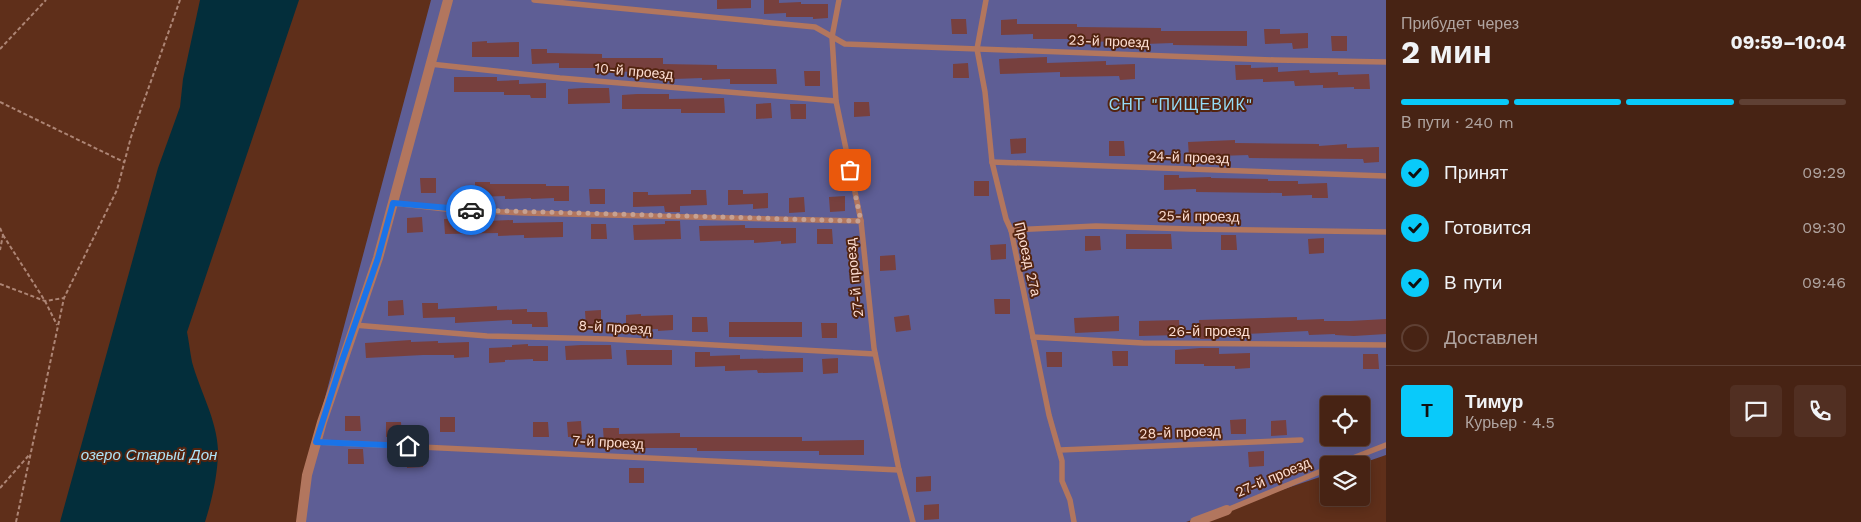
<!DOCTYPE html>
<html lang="ru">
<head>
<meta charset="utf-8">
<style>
  :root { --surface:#472314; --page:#512f22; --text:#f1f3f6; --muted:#b0a4a0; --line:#5f4034; --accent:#09cafa }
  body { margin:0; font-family:"Work Sans",sans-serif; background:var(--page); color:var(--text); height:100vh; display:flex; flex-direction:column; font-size:19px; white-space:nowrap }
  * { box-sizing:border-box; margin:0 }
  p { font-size:16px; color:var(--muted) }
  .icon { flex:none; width:28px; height:28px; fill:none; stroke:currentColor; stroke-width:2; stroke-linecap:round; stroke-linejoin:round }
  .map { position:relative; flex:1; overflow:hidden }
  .drawer { display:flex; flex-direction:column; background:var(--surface); width:475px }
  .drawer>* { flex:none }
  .tools { position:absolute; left:1320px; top:396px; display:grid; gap:10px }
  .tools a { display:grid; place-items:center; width:50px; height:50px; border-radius:5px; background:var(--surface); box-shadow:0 2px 12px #0003,0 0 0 1px var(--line); font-size:25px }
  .pin { position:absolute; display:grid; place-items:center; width:42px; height:42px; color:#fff; margin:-21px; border-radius:10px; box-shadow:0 2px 8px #0006 }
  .courier { position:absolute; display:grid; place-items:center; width:50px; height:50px; margin:-25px; border:4px solid #1a73e8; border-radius:50%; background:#fff; color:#222; box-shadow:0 1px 6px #0007 }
  .summary em { font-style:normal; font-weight:700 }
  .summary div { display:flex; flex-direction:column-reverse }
  .summary { display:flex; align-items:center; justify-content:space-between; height:85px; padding:0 15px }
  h1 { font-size:32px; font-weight:700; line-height:38px }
  .bar { display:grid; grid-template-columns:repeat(4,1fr); gap:8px 5px; align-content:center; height:60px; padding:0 15px }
  .bar i { height:6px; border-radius:4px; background:var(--line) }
  .bar .current { background:var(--accent) }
  .bar p { grid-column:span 4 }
  .line { display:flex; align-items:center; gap:12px; padding:0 15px; border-top:1px solid var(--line) }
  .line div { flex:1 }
  .round { display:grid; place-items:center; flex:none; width:52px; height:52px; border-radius:5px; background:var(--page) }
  ol { padding:0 15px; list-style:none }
  li { display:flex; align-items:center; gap:15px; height:55px }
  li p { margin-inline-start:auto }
  li .icon { padding:5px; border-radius:50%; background:var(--accent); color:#111; stroke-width:4 }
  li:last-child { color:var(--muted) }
  li i { width:28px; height:28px; border:2px solid var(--line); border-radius:50% }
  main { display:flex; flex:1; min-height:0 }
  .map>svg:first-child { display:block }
</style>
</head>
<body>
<main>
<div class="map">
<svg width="1386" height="522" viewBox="0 0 1386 522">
  <rect width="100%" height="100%" fill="#5f2f1a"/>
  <!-- green -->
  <path fill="#5e5e95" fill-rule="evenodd" d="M431,0H1386V455L1357,465H1329V474L1186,522H299L306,469ZM1329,405H1361V438H1329Z"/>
  <!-- water -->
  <path fill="#032e3b" d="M200,0H299L187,332C189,342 190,352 192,362C200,391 217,420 218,450C218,474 212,500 205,522H60L158,168L180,107L183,79Z"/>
  <!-- building -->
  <g fill="#77403e">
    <path d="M717,0H751V8L717,9Z"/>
    <path d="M764,0H779V3L801,2V4H828V18L813,19V17H786V13L764,14Z"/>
    <path d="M951,19H966L967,34H952Z"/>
    <path d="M1017,19V24H1077V27L1161,28V31H1247V46L1173,45V43L1145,44V42L1119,43V41L1091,42V39H1033V34L1001,35V20Z"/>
    <path d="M1264,29H1280V34L1308,33V48L1293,49L1292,43L1265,44Z"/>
    <path d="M1331,36H1347V51H1332Z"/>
    <path d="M487,41V43L519,42V57H472V42Z"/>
    <path d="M531,49H547V53L602,54V58H663V64L717,65V69H776L777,84H730V79L702,80V78L674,79V73L648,74V71L616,72L615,68H559V63L532,64Z"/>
    <path d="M1047,57V63L1106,61V65L1135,64V79L1120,80L1119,76L1060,77V72L1000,74L999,59Z"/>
    <path d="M968,63L969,78H953V64Z"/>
    <path d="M1235,65H1251V68L1278,67V72L1309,70L1310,73L1338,72V75L1369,74L1370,89H1354V87L1323,88V85L1295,86L1294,81L1263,82V79L1236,80Z"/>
    <path d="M804,71H820V86H805Z"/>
    <path d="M454,77H497V81L519,80V84L546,83V98H531L530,95H504V92H454Z"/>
    <path d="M583,88H609L610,103L568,104V89Z"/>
    <path d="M637,94H669V99L724,98L725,113H681V109H622V95Z"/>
    <path d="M854,102H869L870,116L854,117Z"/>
    <path d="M771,103L772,118L756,119V104Z"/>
    <path d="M790,104H806V119H791Z"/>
    <path d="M1026,138V153L1011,154L1010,139Z"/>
    <path d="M1235,140V143L1319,144V146L1347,144V148L1379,147V162L1364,163L1363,159L1249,158L1248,155L1189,157L1188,142Z"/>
    <path d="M1109,141H1124L1125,156H1109Z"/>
    <path d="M1164,175H1179V178L1211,177V178L1268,179V181H1298V184L1327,183L1328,198H1312V195L1282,196V193L1196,192V189L1164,190Z"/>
    <path d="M420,178H436V193H421Z"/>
    <rect x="974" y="181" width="15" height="15"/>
    <path d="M475,182H490V184H546V186H569V201H554V198L531,199V198L505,199V196L475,197Z"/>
    <path d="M589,189H605V204H590Z"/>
    <path d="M691,190H706L707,205L680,206V212H665L664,206L633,207V192H648V195L691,194Z"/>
    <path d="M728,190H743V194L768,193V208L753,209V204L728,205Z"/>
    <path d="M845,196V211L830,212L829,197Z"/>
    <path d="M804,197L805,212L789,213V198Z"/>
    <path d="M422,217L423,232L407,233V218Z"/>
    <path d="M460,218H488V221L513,220V223L563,222V237L524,238V235L498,236V233L445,234L444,219Z"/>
    <path d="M665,221H680L681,239L634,240L633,225L665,224Z"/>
    <path d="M591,224H606L607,239H591Z"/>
    <path d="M745,225V228H796V243L781,244V241L754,243V240L700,241L699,226Z"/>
    <path d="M817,229H832L833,244H817Z"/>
    <path d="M1126,234H1171L1172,249H1126Z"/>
    <path d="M1221,235H1236L1237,250H1221Z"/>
    <path d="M1085,236H1100L1101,250L1085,251Z"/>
    <path d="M1324,238V253L1309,254L1308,239Z"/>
    <path d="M1006,244V259L991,260L990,245Z"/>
    <path d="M895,255L896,270L880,271V256Z"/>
    <path d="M994,299H1010V314H995Z"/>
    <path d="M403,300L404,315L388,316V301Z"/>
    <path d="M422,303H438V309L497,306V310L527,309V312H547L548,327H532V324H512V320L455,323V317L423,318Z"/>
    <path d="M601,310V325L586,326L585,311Z"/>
    <path d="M641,314V316L673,315V330L658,331V329L626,330V315Z"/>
    <path d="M909,315L911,330L896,332L894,317Z"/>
    <path d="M1119,316V331L1075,333L1074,318Z"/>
    <path d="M692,317H707L708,332H692Z"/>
    <path d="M1297,317V320L1324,319V321H1350L1386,319V334L1354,336L1335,335V334L1309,335L1308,331L1246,334L1218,335L1219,339H1200L1199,320Z"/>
    <path d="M1179,320L1180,335L1139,336V321Z"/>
    <rect x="729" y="322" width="73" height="15"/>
    <path d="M821,323H837V338H822Z"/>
    <path d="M411,340V342L438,341V343L469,342V357L454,358V355H423L366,358L365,343Z"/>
    <path d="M528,344V346H548V361H533V359L505,360V362L489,363V348L512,347V345Z"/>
    <path d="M581,345H611L612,359L566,360L565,346Z"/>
    <path d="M1200,348H1219V354L1250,353V368L1235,369V366H1204V364H1175V350Z"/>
    <path d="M626,350H672V365H627Z"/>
    <path d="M1112,351H1128V366H1113Z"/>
    <path d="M695,352H710V356L740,355V359L803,358V372L758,373L757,370L725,371V366L695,367Z"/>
    <path d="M1046,352H1062V367H1047Z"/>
    <path d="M1363,354H1378L1379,369H1363Z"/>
    <path d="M838,358V373L823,374L822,359Z"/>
    <path d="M345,416H360L361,431H345Z"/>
    <rect x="440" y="417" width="15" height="15"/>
    <path d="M1246,419V434H1231L1230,420Z"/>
    <path d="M1286,420L1287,435L1271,436V421Z"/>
    <path d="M581,421L582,436L568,437L567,422Z"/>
    <path d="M386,422H401L402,437H386Z"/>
    <path d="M533,422H548L549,437H533Z"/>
    <path d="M603,428H619V434L680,433V437H802V441L864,440V455H819V451H697V448H635V442L604,443Z"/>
    <path d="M348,449H363L364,464H348Z"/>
    <path d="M1264,451V466L1249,467L1248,452Z"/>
    <path d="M422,452L423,467L407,468V453Z"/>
    <rect x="629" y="468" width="15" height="15"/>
    <path d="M931,476V491L916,492V477Z"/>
    <path d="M939,504V519L924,520V505Z"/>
  </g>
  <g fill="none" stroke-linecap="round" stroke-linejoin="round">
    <!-- path -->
    <g stroke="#ad8575" stroke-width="2" stroke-dasharray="4 2.5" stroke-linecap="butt">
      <path d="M0,49L46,0"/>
      <path d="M0,102L124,162"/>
      <path d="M0,228L3,235L0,250"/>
      <path d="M3,235L45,301L57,325"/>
      <path d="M0,284L45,301L64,298"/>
      <path d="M0,488L30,454"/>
      <path d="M16,522L64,298L117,190L131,137L180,0"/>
    </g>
    <!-- service -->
    <g stroke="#b2765e" stroke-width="5.5">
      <path d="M534,0L815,27L845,44L1275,60L1386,62"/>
      <path d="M839,0L832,37L836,101L861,221L874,348L899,470L913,522"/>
      <path d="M986,0L977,49L985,92L992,162L1006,219L1011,230L1049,415L1062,461V481L1070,500L1074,522"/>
      <path d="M430,64L560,78L836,101"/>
      <path d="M992,162L1386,176"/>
      <path d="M393,203L454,210L525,213L861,221"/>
      <path d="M1011,230L1096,226L1190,229L1386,232"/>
      <path d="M354,325L487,336L607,339L875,354"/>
      <path d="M1033,337L1143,343L1386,345"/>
      <path d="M316,442L899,470"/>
      <path d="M1060,450L1301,440"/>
      <path d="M1335,465L1386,445"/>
      <path d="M1227,510L1329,468"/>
    </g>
    <!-- minor -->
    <g stroke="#b2765e" stroke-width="10">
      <path d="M301,522L307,475L322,422L378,258L448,0"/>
      <path d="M1195,522L1227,510"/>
    </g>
  </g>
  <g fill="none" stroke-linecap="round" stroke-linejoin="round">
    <!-- done -->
    <path stroke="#c6a192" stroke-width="5" stroke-dasharray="0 9" d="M471,210L861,221L850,170"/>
    <!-- route -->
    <path stroke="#1a73e8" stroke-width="6" d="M408,446L316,442L341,364L378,258L393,203L471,210"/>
  </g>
  <g text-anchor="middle" stroke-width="4" stroke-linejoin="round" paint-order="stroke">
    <!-- street labels -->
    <g font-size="14" fill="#feded2" stroke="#532410">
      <text transform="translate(1109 41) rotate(2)" y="5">23-й проезд</text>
      <text transform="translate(634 71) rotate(5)" y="5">10-й проезд</text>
      <text transform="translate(1189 157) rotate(2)" y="5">24-й проезд</text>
      <text transform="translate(1199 216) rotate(1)" y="5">25-й проезд</text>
      <text transform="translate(1028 259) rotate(77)" y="5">Проезд 27а</text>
      <text transform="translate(854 278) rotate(-96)" y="5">27-й проезд</text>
      <text transform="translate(615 327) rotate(3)" y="5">8-й проезд</text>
      <text x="1209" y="336">26-й проезд</text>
      <text transform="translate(1180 432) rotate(-2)" y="5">28-й проезд</text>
      <text transform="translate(608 442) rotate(3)" y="5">7-й проезд</text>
      <text transform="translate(1273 477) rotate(-23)" y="5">27-й проезд</text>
    </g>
    <!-- water labels -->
    <g font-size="15" font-style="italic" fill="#aee4f8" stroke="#532410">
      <text x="149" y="460">озеро Старый Дон</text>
    </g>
    <!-- quarter labels -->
    <g font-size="16" letter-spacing="1" fill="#95ddf7" stroke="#532410">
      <text x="1181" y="110">СНТ "ПИЩЕВИК"</text>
    </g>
  </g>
</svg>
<div class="tools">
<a><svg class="icon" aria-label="locate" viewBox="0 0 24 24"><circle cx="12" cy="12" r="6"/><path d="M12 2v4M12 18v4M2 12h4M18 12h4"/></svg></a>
<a><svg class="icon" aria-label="layers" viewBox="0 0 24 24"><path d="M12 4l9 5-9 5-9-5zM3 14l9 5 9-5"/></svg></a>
</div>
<div class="pin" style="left:850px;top:170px;background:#ea580c"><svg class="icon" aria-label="bag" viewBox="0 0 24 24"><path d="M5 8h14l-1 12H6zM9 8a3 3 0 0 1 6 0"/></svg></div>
<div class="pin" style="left:408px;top:446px;background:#1f2937"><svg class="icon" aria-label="home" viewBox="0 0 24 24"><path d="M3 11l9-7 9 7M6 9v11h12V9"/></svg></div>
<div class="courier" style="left:471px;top:210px"><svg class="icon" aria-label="car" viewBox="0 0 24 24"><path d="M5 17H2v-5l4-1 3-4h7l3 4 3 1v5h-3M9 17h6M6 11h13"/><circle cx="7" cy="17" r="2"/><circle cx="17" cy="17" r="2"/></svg></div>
</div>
<section class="drawer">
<div class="summary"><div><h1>2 мин</h1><p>Прибудет через</p></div><em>09:59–10:04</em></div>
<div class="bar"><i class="current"></i><i class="current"></i><i class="current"></i><i></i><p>В пути · 240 m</p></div>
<ol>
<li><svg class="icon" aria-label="check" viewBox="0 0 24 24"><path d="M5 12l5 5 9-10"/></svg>Принят<p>09:29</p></li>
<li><svg class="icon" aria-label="check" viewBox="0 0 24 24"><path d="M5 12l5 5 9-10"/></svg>Готовится<p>09:30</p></li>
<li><svg class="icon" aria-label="check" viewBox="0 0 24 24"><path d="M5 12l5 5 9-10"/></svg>В пути<p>09:46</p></li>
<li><i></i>Доставлен</li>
</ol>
<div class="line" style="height:90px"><b class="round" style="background:var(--accent);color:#111">Т</b><div><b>Тимур</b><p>Курьер · 4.5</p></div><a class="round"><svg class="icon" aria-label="chat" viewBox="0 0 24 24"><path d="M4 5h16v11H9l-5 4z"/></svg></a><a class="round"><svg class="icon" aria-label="phone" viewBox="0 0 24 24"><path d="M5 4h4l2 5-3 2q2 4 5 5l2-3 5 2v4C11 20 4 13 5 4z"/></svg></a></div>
</section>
</main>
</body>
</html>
